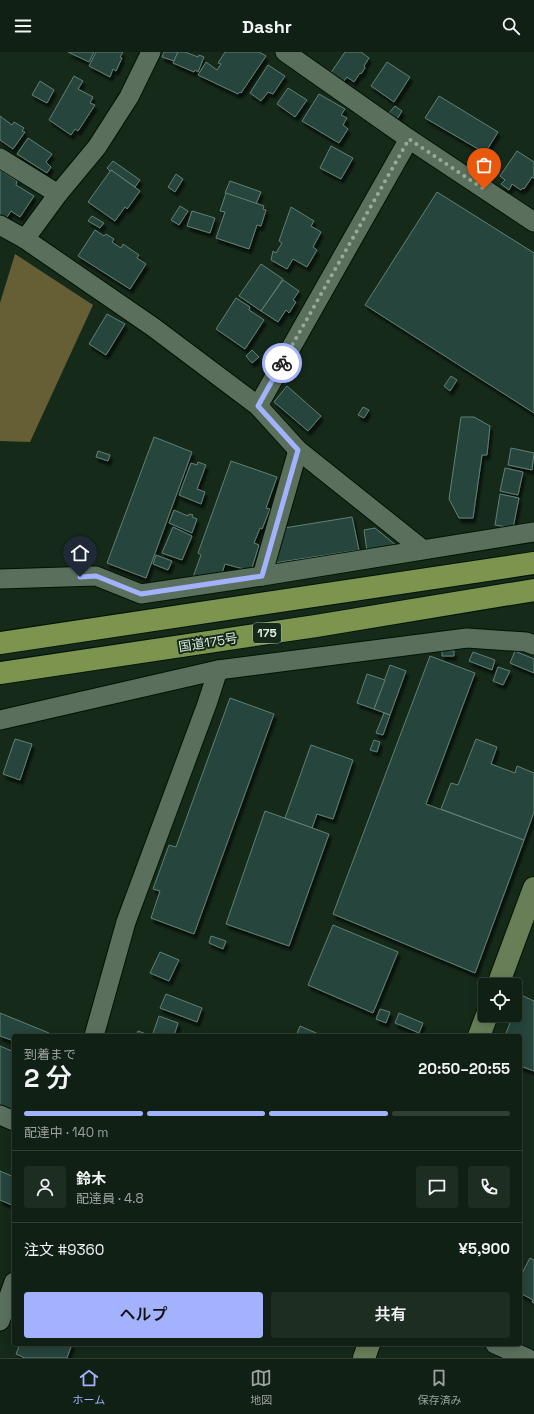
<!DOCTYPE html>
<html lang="ja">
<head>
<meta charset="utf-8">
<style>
  :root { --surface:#102014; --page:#1e2d22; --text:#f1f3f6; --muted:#9ca3a0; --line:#303e34; --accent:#a2b2fd }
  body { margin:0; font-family:"Space Grotesk","Noto Sans JP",sans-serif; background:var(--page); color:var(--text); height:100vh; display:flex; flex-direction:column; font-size:15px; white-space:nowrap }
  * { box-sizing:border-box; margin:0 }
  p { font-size:13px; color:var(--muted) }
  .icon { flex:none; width:22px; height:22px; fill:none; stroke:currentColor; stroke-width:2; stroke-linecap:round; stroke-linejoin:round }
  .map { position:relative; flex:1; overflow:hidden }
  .panel { position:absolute; left:12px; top:982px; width:510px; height:312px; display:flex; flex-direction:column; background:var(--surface); border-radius:4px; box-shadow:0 2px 10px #0003,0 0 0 1px var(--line) }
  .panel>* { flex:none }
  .controls { position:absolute; left:478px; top:926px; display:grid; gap:8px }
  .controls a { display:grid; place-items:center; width:44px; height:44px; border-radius:4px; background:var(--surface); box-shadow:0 2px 10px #0003,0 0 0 1px var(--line); font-size:20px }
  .pin { position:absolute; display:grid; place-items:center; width:34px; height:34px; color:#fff; margin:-41px -17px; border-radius:50% 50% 50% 0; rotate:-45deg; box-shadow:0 0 4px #0007 }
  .pin .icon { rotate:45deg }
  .courier { position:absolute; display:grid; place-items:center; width:40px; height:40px; margin:-20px; border:3px solid #a2b2fd; border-radius:50%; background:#fff; color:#222; box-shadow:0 1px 5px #0007 }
  .headline em { font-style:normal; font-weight:600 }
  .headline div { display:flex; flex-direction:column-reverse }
  .headline { display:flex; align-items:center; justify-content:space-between; height:68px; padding:0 12px }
  h1 { font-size:26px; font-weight:600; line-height:30px }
  .bar { display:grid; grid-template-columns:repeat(4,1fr); gap:6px 4px; align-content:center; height:48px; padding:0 12px }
  .bar i { height:5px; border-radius:3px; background:var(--line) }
  .bar .active { background:var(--accent) }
  .bar p { grid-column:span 4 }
  .line { display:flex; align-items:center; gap:10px; padding:0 12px; border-top:1px solid var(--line) }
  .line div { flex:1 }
  .round { display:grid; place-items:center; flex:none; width:42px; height:42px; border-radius:4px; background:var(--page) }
  .button { display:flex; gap:8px; margin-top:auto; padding:8px 12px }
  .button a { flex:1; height:46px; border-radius:4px; background:var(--accent); color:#111; font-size:16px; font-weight:600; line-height:46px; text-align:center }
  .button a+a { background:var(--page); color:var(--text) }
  header { display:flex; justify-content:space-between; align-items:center; height:52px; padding:0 12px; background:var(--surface); font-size:18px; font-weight:600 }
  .tabs { display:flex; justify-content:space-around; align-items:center; height:56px; border-top:1px solid var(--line); background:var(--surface); font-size:11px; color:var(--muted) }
  .tabs a { display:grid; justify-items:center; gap:2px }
  .tabs .active { color:var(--accent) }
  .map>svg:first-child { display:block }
</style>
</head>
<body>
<header><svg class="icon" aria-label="menu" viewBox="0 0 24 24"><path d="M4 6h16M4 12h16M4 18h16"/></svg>Dashr<svg class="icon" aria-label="search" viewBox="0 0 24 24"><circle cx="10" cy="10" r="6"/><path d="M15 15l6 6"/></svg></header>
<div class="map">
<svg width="534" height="1306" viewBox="0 0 534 1306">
  <defs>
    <filter id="shadow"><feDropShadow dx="2.5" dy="4.5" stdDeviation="1" flood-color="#0009"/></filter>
  </defs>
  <rect width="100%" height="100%" fill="#162a1a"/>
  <!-- forest -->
  <path fill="#665e35" d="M15,202L93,253L30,390L0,389V251Z"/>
  <!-- building -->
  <g fill="#27453c" stroke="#608076" filter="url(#shadow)">
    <path d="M68,0H94L89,10Z"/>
    <path d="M96,0H123L120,5L122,6L116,19L113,17L110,25L89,14Z"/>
    <path d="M164,0H178L174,9L162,5Z"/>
    <path d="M178,0H185L198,5L199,3L204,5L198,20L195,18L194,20L173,11Z"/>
    <path d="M225,0H259L266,4L241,41L240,40L238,42L198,23L206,10L217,18L221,12L218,11Z"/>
    <path d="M345,0H361L369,6L364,14L365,16L361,22L360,21L354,30L347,25L343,30L330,22Z"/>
    <path d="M387,10L410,25L394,50L371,34Z"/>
    <path d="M268,13L285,24L273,42L268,40L261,49L250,41Z"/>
    <path d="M74,24L83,29L78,37L93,45L90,51L95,53L78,79L75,77L71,83L49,68Z"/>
    <path d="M40,29L54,38L47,51L32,43Z"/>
    <path d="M288,36L307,48L295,65L277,52Z"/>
    <path d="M319,42L345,57L341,63L347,66L343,73L348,77L339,91L302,69Z"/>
    <path d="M439,44L498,80L485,101L425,66Z"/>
    <path d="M395,54L402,59L397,67L389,61Z"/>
    <path d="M0,64L12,73L14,70L24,76L22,79L25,80L13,97L0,88Z"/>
    <path d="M28,86L52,102L46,110L51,115L47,121L17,102Z"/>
    <path d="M331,94L353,106L341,127L320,116Z"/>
    <path d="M517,99L534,110V126L532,125L524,137L523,136L521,138L512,132L509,138L501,132L505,128L500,124Z"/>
    <path d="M113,109L140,128L135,135L111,118L110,119L107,116Z"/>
    <path d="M0,118L17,129L16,133L34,144L20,165L11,159L5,168L0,165Z"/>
    <path d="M111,118L140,139L127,157L125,155L115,169L88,150Z"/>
    <path d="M176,122L183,127L175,140L168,135Z"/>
    <path d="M230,129L261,140L256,152L225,141Z"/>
    <path d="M437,140L534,201V361L365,253Z"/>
    <path d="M226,141L264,154L263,157L266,158L261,174L257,173L249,197L216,186L225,160L220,159Z"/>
    <path d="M180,154L188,159L179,173L171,168Z"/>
    <path d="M291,155L314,169L311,174L321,180L313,195L317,198L307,215L293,207L287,217L271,208L273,199L276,201L282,191L279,189Z"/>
    <path d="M192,159L215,166L210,181L187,174Z"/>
    <path d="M92,164L104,171L100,176L88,169Z"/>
    <path d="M95,178L104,184L106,182L114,187L112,190L121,196L123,192L139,203L137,206L146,212L130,237L78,204Z"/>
    <path d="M261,212L283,227L261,259L239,244Z"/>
    <path d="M283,228L299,239L293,248L296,250L289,261L286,258L278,270L261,259Z"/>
    <path d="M236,246L250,255L249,258L264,268L245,297L216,277Z"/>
    <path d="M107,262L125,272L106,303L89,292Z"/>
    <path d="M252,298L259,305L252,311L246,304Z"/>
    <path d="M451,324L457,328L450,339L444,334Z"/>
    <path d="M287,334L321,364L308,379L274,350Z"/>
    <path d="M363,355L369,358L364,366L358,363Z"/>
    <path d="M461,365H474L490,374L487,403H482L473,466H459L449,447Z"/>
    <path d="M154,385L192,400L146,526L107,511Z"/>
    <path d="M511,396L534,401L532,418L508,413Z"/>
    <path d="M98,399L110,403L108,409L96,405Z"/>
    <path d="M231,409L277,425L266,456L270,457L262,477L260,476L254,491L259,493L251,519L225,512L221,524L193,525L201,503L198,501Z"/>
    <path d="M198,410L206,413L197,437L205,440L201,452L179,443L191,411L197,413Z"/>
    <path d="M505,416L523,420L518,443L500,439Z"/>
    <path d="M500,442L519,446L513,476L495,473Z"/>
    <path d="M174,458L188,464L189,462L193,463L192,465L197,467L192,481L169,471Z"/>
    <path d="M352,465L359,498L274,511L284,476Z"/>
    <path d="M173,475L192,484L182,508L162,501Z"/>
    <path d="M375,476L397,494L367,499L364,478Z"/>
    <path d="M156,503L172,509L168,518L153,512Z"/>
    <path d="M442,598L454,599V604H442Z"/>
    <path d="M515,599L534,607V621L510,611Z"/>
    <path d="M473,600L495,608L492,618L469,609Z"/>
    <path d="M430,604L475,621L426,752L524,788L475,921L333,862Z"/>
    <path d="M390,613L406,619L390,663L374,657Z"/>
    <path d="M498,615L510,619L503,633L493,629Z"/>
    <path d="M367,622L385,628L374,657L357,651Z"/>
    <path d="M230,646L274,662L194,882L151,866L160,839L153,837L169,793L176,795Z"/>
    <path d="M384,661L390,663L383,683L376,681Z"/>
    <path d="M15,687L32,692L20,728L3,722Z"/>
    <path d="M476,687L497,695L491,712L515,721L517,714L534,721V760L524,788L441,757L451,731L458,733Z"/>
    <path d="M374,688L380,690L377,700L370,698Z"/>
    <path d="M311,693L353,708L333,767L317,762L312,776L285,766Z"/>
    <path d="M265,759L329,782L289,894L226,872Z"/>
    <path d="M333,873L398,900L373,961L308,933Z"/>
    <path d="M211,884L226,889L223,897L209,891Z"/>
    <path d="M160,900L179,908L169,929L150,921Z"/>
    <path d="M166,942L202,956L197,970L160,956Z"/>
    <path d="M521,943L534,949V1019L520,1014V984H505L513,963H515V958Z"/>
    <path d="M380,957L390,960L386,971L376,967Z"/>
    <path d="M0,961L49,981L48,984H14V989L0,984Z"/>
    <path d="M399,961L423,971L419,981L395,971Z"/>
    <path d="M159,964L178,971L174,984H136L138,979L152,984Z"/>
    <path d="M300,974L323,984H296Z"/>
    <path d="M0,994L14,1000V1061L0,1055Z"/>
    <path d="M0,1119L14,1125V1154L0,1148Z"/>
    <path d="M530,1206L534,1208V1251L532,1250L533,1248L520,1241V1225Z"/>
    <path d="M20,1292H72L67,1306H25L16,1302Z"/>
  </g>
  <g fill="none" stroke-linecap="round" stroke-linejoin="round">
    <defs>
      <g id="minor">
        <path d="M285,0L409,87L534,170"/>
        <path d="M0,106L58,142"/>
        <path d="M0,173L25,187L153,275L258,354L298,398L422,497"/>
        <path d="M25,187L58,142L97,95L129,45L151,0"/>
        <path d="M258,354L409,87"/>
        <path d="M298,398L262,524L534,480"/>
        <path d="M0,527L96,524L141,542L262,524"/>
        <path d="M0,668L218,618L467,586L526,590L534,593"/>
        <path d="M94,984L126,870L207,652L218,618"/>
        <path d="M0,1063L14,1069"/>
        <path d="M0,1269L14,1230"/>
        <path d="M495,1292L527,1306"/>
      </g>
      <g id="secondary">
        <path d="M498,933L534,836"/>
        <path d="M479,984L487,963"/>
        <path d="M364,1306L369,1292"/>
      </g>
      <g id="trunk">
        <path d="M0,591L534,511"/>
        <path d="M0,621L316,574L534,538"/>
      </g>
    </defs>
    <!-- minor casing -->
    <use href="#minor" stroke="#021305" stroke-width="21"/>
    <!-- secondary casing -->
    <use href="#secondary" stroke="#021305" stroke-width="24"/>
    <!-- trunk casing -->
    <use href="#trunk" stroke="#021305" stroke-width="24"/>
    <!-- minor -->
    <use href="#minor" stroke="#5a705d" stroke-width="19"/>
    <!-- secondary -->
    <use href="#secondary" stroke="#677e57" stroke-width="22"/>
    <!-- trunk -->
    <use href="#trunk" stroke="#7c944e" stroke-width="22"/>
  </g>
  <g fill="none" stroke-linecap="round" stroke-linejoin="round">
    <!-- done -->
    <path stroke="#9aa99c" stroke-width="4" stroke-dasharray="0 7.2" d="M282,311L409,87L484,137"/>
    <!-- route -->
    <path stroke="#a2b2fd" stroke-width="5" d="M80,525L96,524L141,542L262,524L298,398L258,354L282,311"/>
  </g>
  <g text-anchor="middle" stroke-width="4" stroke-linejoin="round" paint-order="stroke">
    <!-- shield labels -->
    <rect fill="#162a1a" stroke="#a4b2a6" stroke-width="1" x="253" y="571" width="28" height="20" rx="3"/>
    <g font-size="12" font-weight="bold" fill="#e1ede2">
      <text x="267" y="585">175</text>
    </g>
    <!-- street labels -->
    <g font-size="13" fill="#e1ede2" stroke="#162a1a">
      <text transform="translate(208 590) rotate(-9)" y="5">国道175号</text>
    </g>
  </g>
</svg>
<div class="controls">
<a><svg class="icon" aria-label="locate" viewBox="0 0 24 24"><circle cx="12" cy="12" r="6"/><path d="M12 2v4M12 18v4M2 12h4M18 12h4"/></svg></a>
</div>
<div class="pin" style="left:484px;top:137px;background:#ea580c"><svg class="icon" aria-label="bag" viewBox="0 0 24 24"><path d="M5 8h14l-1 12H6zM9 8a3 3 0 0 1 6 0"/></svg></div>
<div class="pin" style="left:80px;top:525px;background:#1f2937"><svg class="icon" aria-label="home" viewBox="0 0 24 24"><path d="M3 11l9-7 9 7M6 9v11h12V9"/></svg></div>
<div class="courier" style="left:282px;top:311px"><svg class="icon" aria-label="bike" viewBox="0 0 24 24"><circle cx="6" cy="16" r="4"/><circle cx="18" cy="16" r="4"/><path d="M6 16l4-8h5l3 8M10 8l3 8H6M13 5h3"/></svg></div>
<section class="panel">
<div class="headline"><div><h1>2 分</h1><p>到着まで</p></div><em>20:50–20:55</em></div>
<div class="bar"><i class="active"></i><i class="active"></i><i class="active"></i><i></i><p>配達中 · 140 m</p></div>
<div class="line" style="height:72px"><a class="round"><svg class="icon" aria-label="person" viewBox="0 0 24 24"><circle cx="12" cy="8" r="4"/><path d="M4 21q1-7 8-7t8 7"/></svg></a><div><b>鈴木</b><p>配達員 · 4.8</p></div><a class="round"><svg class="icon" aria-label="chat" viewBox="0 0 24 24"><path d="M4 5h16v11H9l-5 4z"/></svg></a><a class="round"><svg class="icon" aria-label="phone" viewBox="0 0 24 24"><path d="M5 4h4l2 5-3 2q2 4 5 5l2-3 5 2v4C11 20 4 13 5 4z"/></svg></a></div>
<div class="line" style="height:52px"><div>注文 #9360</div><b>¥5,900</b></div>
<div class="button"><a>ヘルプ</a><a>共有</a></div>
</section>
</div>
<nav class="tabs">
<a class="active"><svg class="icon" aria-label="home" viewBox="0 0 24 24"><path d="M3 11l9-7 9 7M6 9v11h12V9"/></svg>ホーム</a>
<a><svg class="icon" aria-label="map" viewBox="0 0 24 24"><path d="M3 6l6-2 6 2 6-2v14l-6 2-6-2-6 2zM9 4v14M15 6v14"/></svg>地図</a>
<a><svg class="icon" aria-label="saved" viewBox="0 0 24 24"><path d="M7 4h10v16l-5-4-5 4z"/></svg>保存済み</a>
</nav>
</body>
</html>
